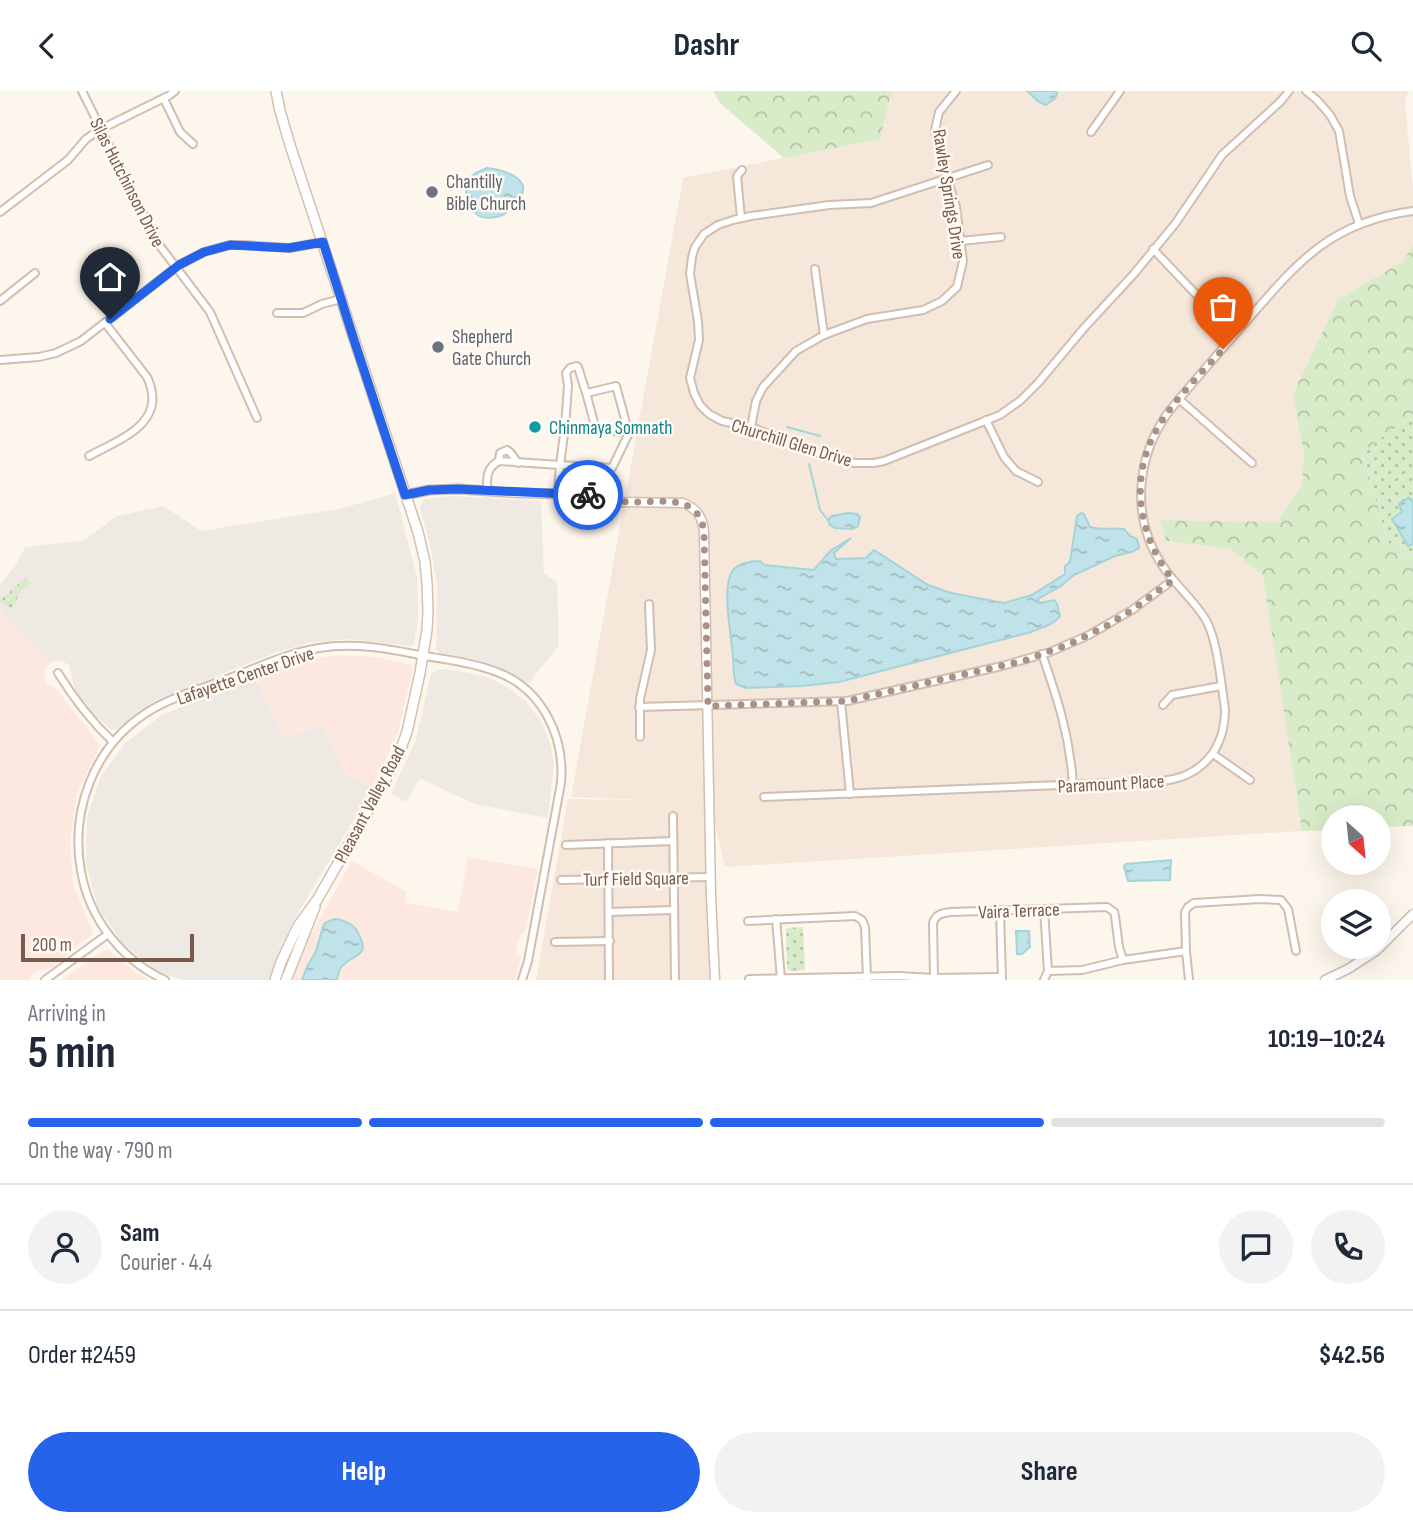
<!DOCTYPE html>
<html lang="en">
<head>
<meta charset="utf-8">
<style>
  :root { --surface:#fff; --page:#f2f2f3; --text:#1f2937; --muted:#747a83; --line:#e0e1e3; --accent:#2563eb }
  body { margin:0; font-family:"Sofia Sans Condensed",sans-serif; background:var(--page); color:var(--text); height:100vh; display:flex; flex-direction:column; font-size:26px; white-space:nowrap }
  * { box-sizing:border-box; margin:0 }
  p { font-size:23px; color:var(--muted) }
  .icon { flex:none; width:38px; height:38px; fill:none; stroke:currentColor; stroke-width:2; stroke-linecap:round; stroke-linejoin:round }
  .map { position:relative; height:889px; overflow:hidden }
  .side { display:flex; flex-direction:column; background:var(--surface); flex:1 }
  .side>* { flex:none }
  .needle { width:46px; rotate:153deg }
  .controls { position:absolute; left:1321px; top:714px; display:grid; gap:14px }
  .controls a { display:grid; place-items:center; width:70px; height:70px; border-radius:50%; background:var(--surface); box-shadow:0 7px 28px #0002; font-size:35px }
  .scale { position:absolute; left:21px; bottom:18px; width:173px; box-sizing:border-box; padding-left:7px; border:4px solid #7a5c4d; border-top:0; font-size:19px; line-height:24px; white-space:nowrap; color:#7a5c4d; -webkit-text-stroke:5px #fffaf3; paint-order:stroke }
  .pin { position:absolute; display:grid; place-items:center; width:60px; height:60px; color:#fff; margin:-72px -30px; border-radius:50% 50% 50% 0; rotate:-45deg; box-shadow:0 0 7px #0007 }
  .pin .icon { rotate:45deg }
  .courier { position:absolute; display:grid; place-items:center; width:70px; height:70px; margin:-35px; border:5px solid #2563eb; border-radius:50%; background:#fff; color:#222; box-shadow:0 2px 9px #0007 }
  .summary em { font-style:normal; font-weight:700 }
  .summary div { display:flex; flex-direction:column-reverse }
  .summary { display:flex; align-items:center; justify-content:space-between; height:119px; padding:0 28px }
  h1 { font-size:46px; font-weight:700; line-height:52px }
  .bar { display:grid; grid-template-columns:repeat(4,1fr); gap:10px 7px; align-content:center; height:84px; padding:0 28px }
  .bar i { height:9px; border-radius:5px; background:var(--line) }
  .bar .on { background:var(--accent) }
  .bar p { grid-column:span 4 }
  .line { display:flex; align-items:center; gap:18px; padding:0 28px; border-top:2px solid var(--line) }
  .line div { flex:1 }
  .round { display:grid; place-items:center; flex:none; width:74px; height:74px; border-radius:37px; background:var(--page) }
  .button { display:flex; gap:14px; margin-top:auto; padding:14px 28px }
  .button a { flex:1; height:80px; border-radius:42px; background:var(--accent); color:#fff; font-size:28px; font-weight:700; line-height:80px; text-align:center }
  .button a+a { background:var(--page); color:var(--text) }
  header { display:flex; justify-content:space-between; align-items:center; height:91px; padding:0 28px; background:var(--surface); font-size:32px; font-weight:700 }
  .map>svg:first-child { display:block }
</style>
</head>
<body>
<header><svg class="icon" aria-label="back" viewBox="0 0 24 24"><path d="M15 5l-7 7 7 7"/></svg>Dashr<svg class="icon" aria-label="search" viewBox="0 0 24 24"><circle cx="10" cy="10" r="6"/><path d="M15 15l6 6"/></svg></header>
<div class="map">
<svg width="1413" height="889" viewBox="0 0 1413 889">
  <defs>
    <pattern id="forest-crowns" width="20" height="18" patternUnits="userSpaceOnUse" patternTransform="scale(1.75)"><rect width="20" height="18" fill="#d8ecc9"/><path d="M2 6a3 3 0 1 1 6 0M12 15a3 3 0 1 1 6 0" fill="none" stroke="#b4c2a5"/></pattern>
    <pattern id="park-dots" width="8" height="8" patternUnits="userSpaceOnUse" patternTransform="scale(1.75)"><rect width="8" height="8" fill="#d8ecc9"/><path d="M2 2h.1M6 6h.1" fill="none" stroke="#b4c2a5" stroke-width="1.8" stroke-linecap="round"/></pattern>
    <pattern id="water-ripples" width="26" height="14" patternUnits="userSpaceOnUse" patternTransform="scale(1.75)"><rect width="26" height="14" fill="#bfe3e8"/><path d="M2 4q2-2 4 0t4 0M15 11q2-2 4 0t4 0" fill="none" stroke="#a0bbbe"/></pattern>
  </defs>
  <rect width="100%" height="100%" fill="#fdf6ec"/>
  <!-- residential -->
  <path fill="#f5e8da" d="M893,0H1408L1405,13L1413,97V154L1402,171L1338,208L1293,303L1304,365L1302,393L1277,431L1161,429L1160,431L1166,450L1232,458L1263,485L1302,740L725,776L711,715L715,889H536L568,708L646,709L571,706L683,87L880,48L891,3Z"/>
  <!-- commercial -->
  <g fill="#fde8e0">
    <path d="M0,519L4,523L3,525L51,571L44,579L45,591L58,600L100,654L77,703L70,749L73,793L93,842L52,876L33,882L29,889H0Z"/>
    <path d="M337,564L377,566L411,574L412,581L398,641L372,698L346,682L322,633L285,649L255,586L298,571Z"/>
    <path d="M468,766L538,778L526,838L518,850L516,861L521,866L515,889H293L305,854L352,770L407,801L405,812L458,821Z"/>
    <path d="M108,859L133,880L149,889H62L102,860Z"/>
  </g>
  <!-- industrial -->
  <g fill="#efe9e4">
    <path d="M395,402L417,486L418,527L414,554L409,555L348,548L308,552L275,562L159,608L136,622L117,638L111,639L92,621L75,599L69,574L60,569L51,571L3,525L4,523L0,519V494L16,474L25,456L83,450L117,425L163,415L201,440L339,418Z"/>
    <path d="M452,405L541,410L544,482L557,492L559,554L529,592L499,576L469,567L442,564L436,559L437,494L431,457L420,417L424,408Z"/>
    <path d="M439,578L459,580L487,586L507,596L527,612L541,630L550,652L554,673L548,727L474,713L420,687L406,711L391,702L415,652L431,583Z"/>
    <path d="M255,586L285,649L322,633L346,682L372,698L290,836L268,889H181L154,878L123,853L98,816L86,773L87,727L100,687L124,653L162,624Z"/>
  </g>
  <!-- forest -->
  <g fill="url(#forest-crowns)">
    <path d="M713,0H893L891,3L880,48L784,67L720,12Z"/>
    <path d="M1413,154V324L1362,362L1388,451L1413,469V735L1379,736V726H1334L1333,739L1302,740L1263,485L1231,458L1166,450L1160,431V429L1277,431L1302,393L1304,365L1293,303L1338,208L1402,171Z"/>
  </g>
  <!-- park -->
  <g fill="url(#park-dots)">
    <path d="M1413,324V469L1388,451L1362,361Z"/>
    <path d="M25,487L30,493L21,500L12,518L0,510Z"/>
    <path d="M803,836L805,879L790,880L787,877L786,837Z"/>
  </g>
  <!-- water -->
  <g fill="url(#water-ripples)" stroke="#a5d3da" stroke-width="2">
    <path d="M1027,0H1056L1057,3L1055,7L1046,14L1039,11Z"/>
    <path d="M487,77C504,79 538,89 516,111C511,116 507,123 500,125C494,127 484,128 478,124C469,118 463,99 468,89C472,83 480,80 487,77Z"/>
    <path d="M1408,407L1411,408L1413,412V453L1408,455L1392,428L1402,421L1399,413Z"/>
    <path d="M848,422L857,423L860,426L858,435L853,438L835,437L830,434L828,429L832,425Z"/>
    <path d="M1081,422L1084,423L1090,436C1101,440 1113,436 1124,438L1130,445L1137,448L1139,457L1132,461L1115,465L1074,484L1061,495L1038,508L1040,512L1054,509L1057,513L1060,525C1054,534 1040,537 1031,541L839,591L801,595L746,597L736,593C733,584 734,575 733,566C732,546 720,493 734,478C741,471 752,470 760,470L764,474L814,479L830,460L851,447L834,462L836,468L866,467L874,459L928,494L951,502L1004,512L1032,504L1065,483V475L1070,471L1077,425Z"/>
    <path d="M1171,769L1170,789L1128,790L1124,775L1126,773Z"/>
    <path d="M334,828C342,828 353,833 357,840C374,869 349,862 340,878C339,880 337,887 337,889H302L307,876L316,860L323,836L325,832Z"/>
    <path d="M1016,840H1029L1030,856L1022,863H1017Z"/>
  </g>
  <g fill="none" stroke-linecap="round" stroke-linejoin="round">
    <!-- stream -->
    <g stroke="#a5d3da" stroke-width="2">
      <path d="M787,336L820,345"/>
      <path d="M809,373L820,419L828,429"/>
    </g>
    <defs>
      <g id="minor">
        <path d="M82,0L157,151L210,221L257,327"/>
        <path d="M1306,0L1317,9L1330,24L1339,40L1350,105L1359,133"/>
        <path d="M164,8L180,41L193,53"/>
        <path d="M1091,41L1120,0"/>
        <path d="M988,74L871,112L829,114L751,125L733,129L718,134L704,143L695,156L692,166L690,183L698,230L699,249L690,287L694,302L700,314L709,323L722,330L751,336L831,367L855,372H874L884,370L1000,324L1021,309L1038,292L1084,237L1133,184L1175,133L1222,64L1281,10L1289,0"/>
        <path d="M0,121L68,69L86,48L101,38L170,4L175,0"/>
        <path d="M741,127L737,85L742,79"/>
        <path d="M960,150L1001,146"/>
        <path d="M1153,158L1207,215L1237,241"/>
        <path d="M815,178L824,244"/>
        <path d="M0,210L35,182"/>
        <path d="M277,222H303L322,213L341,208"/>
        <path d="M0,269L39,266L56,262L81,250L179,174L204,161L230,154H243L289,157L323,151"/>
        <path d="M1179,308L1252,372"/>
        <path d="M986,329L1004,366L1016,380L1038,391"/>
        <path d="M565,336L568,294L566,282L570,277L577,275L578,276L587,305"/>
        <path d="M751,336L756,310L763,296L796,260L824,244L867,228L923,219L942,210L957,196L963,170L956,116L939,60L935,39L939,21L956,0"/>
        <path d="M89,365C120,348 169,332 147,286L105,232"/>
        <path d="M499,370L500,362L507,359C512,361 514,368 518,372"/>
        <path d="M487,399C487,387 486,377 499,370L560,374L565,336L596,339"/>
        <path d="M558,402L560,374L612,377L628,344V339L616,295L587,302V305L596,339L628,341"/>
        <path d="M1042,563C1058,609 1070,646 1073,694"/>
        <path d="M58,582C74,608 91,630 113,651"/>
        <path d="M841,611L850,703"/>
        <path d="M1163,614L1172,604L1221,595"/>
        <path d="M639,616L847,610L1002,575L1050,561L1089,544L1132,519L1173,489"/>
        <path d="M640,646V608L651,559L649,513"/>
        <path d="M1213,663L1250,689"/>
        <path d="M764,706L1162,690C1202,686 1225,658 1225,618C1221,593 1218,551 1206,529C1194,509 1175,494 1162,474C1131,427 1136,368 1167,323C1192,292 1218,263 1244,233C1296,173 1329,131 1413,120"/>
        <path d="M673,725L675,889"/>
        <path d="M608,752L609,889"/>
        <path d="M566,754L673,750"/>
        <path d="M561,789L711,786"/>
        <path d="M1000,820L1002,888"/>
        <path d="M609,821L674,819"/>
        <path d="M776,828L781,888"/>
        <path d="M748,830L855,825L862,829L865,836L867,887"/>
        <path d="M555,851L610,850"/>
        <path d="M1048,880L1082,879L1123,869L1186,860"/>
        <path d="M934,887L933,832C936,823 942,822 951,821L1107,816L1114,821L1115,825L1119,856L1123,869"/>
        <path d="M749,888L899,885L934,887L1001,886"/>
        <path d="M45,889L108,843"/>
        <path d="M165,889C121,869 89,827 81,780C70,719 94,656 146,622C169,607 198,599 224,589C255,578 286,562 319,557C355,551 390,558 425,565C449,569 474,572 497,581C542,598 565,645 561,692L528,870L522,889"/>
        <path d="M1044,889L1048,880L1044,818"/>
        <path d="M1189,889L1186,860L1185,821L1188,816L1194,812L1260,808L1281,809L1288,818L1296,860"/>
      </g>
      <g id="tertiary">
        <path d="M405,404L429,399L459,398L518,402L570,403L623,411L683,412C698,418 703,427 704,442L711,805L715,889"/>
        <path d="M1325,889L1348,878L1376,860L1413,823"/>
      </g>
      <g id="secondary">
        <path d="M275,889L281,871L298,835L317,809L385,690L400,660L407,641L420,582L427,539L428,520L427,492L425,471L418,441L290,54L280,20L276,0"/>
        <path d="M286,889L315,816"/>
      </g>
    </defs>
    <!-- minor casing -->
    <use href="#minor" stroke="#d1beb0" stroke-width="10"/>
    <!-- tertiary casing -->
    <use href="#tertiary" stroke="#d1beb0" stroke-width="11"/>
    <!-- secondary casing -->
    <use href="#secondary" stroke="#d6c0b0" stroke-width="12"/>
    <!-- minor -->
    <use href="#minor" stroke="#fff" stroke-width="6"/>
    <!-- tertiary -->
    <use href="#tertiary" stroke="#fff" stroke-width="8"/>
    <!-- secondary -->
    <use href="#secondary" stroke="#fff" stroke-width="9"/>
  </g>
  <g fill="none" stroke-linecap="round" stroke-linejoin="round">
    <!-- done -->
    <path stroke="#a89285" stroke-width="7" stroke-dasharray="0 12.6" d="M588,404C600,407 613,410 627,411C657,412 700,400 704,442L708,615L847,610L1023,570L1070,553L1108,534L1132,519L1173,489C1137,443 1128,384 1160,333C1177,305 1202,282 1223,258"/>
    <!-- route -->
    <path stroke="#2563eb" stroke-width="9" d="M110,228L179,174L204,161L230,154L289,157L323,151L354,249L405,404L429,399L458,398L588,404"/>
  </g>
  <!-- markers -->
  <g fill="#6b7280" stroke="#fffaf3" stroke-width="2.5">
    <circle cx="432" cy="101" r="7"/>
    <circle cx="438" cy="256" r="7"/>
  </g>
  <circle fill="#0f9aa8" stroke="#fffaf3" stroke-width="2.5" cx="535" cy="336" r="7"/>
  <g text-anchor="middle" stroke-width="5" stroke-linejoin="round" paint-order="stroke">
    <!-- worship labels -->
    <g font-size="19" fill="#5b616d" stroke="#fffaf3" text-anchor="start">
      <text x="446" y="97">Chantilly<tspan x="446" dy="22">Bible Church</tspan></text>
      <text x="452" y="252">Shepherd<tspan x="452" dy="22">Gate Church</tspan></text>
    </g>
    <!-- street labels -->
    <g font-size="19" fill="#7a5c4d" stroke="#fffaf3">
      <text transform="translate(128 91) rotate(63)" y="7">Silas Hutchinson Drive</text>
      <text transform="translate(950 103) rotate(81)" y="7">Rawley Springs Drive</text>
      <text transform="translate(792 351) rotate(17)" y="7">Churchill Glen Drive</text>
      <text transform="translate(245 584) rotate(-19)" y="7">Lafayette Center Drive</text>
      <text transform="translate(1111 692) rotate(-3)" y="7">Paramount Place</text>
      <text transform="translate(369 713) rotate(-62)" y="7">Pleasant Valley Road</text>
      <text transform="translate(636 787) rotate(-1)" y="7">Turf Field Square</text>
      <text transform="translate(1019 819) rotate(-2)" y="7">Vaira Terrace</text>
    </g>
    <!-- culture labels -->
    <g font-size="19" fill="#0d838f" stroke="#fffaf3" text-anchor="start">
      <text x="549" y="343">Chinmaya Somnath</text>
    </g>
  </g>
</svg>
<div class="controls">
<a><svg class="needle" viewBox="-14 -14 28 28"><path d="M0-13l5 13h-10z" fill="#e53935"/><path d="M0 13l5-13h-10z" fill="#747a83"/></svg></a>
<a><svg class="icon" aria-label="layers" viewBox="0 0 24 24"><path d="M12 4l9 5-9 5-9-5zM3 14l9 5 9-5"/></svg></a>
</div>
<div class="scale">200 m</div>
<div class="pin" style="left:1223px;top:258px;background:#ea580c"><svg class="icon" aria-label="bag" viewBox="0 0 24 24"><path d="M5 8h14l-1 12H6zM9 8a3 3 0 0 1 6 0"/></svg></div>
<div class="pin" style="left:110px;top:228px;background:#1f2937"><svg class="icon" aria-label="home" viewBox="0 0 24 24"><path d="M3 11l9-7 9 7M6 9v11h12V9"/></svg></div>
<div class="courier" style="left:588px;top:404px"><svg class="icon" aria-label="bike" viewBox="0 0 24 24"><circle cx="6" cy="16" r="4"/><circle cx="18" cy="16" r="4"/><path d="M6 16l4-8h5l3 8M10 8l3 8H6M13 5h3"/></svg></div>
</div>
<section class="side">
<div class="summary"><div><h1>5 min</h1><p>Arriving in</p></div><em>10:19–10:24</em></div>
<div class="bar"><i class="on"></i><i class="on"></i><i class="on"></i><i></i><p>On the way · 790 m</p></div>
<div class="line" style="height:126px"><a class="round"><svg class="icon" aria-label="person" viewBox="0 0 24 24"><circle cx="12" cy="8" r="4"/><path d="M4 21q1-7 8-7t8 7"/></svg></a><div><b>Sam</b><p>Courier · 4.4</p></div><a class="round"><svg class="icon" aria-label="chat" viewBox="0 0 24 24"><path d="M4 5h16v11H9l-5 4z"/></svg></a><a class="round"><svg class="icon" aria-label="phone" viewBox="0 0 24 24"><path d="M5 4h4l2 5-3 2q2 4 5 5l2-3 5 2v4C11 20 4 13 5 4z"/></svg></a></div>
<div class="line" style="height:91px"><div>Order #2459</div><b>$42.56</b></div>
<div class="button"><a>Help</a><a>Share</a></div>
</section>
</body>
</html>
